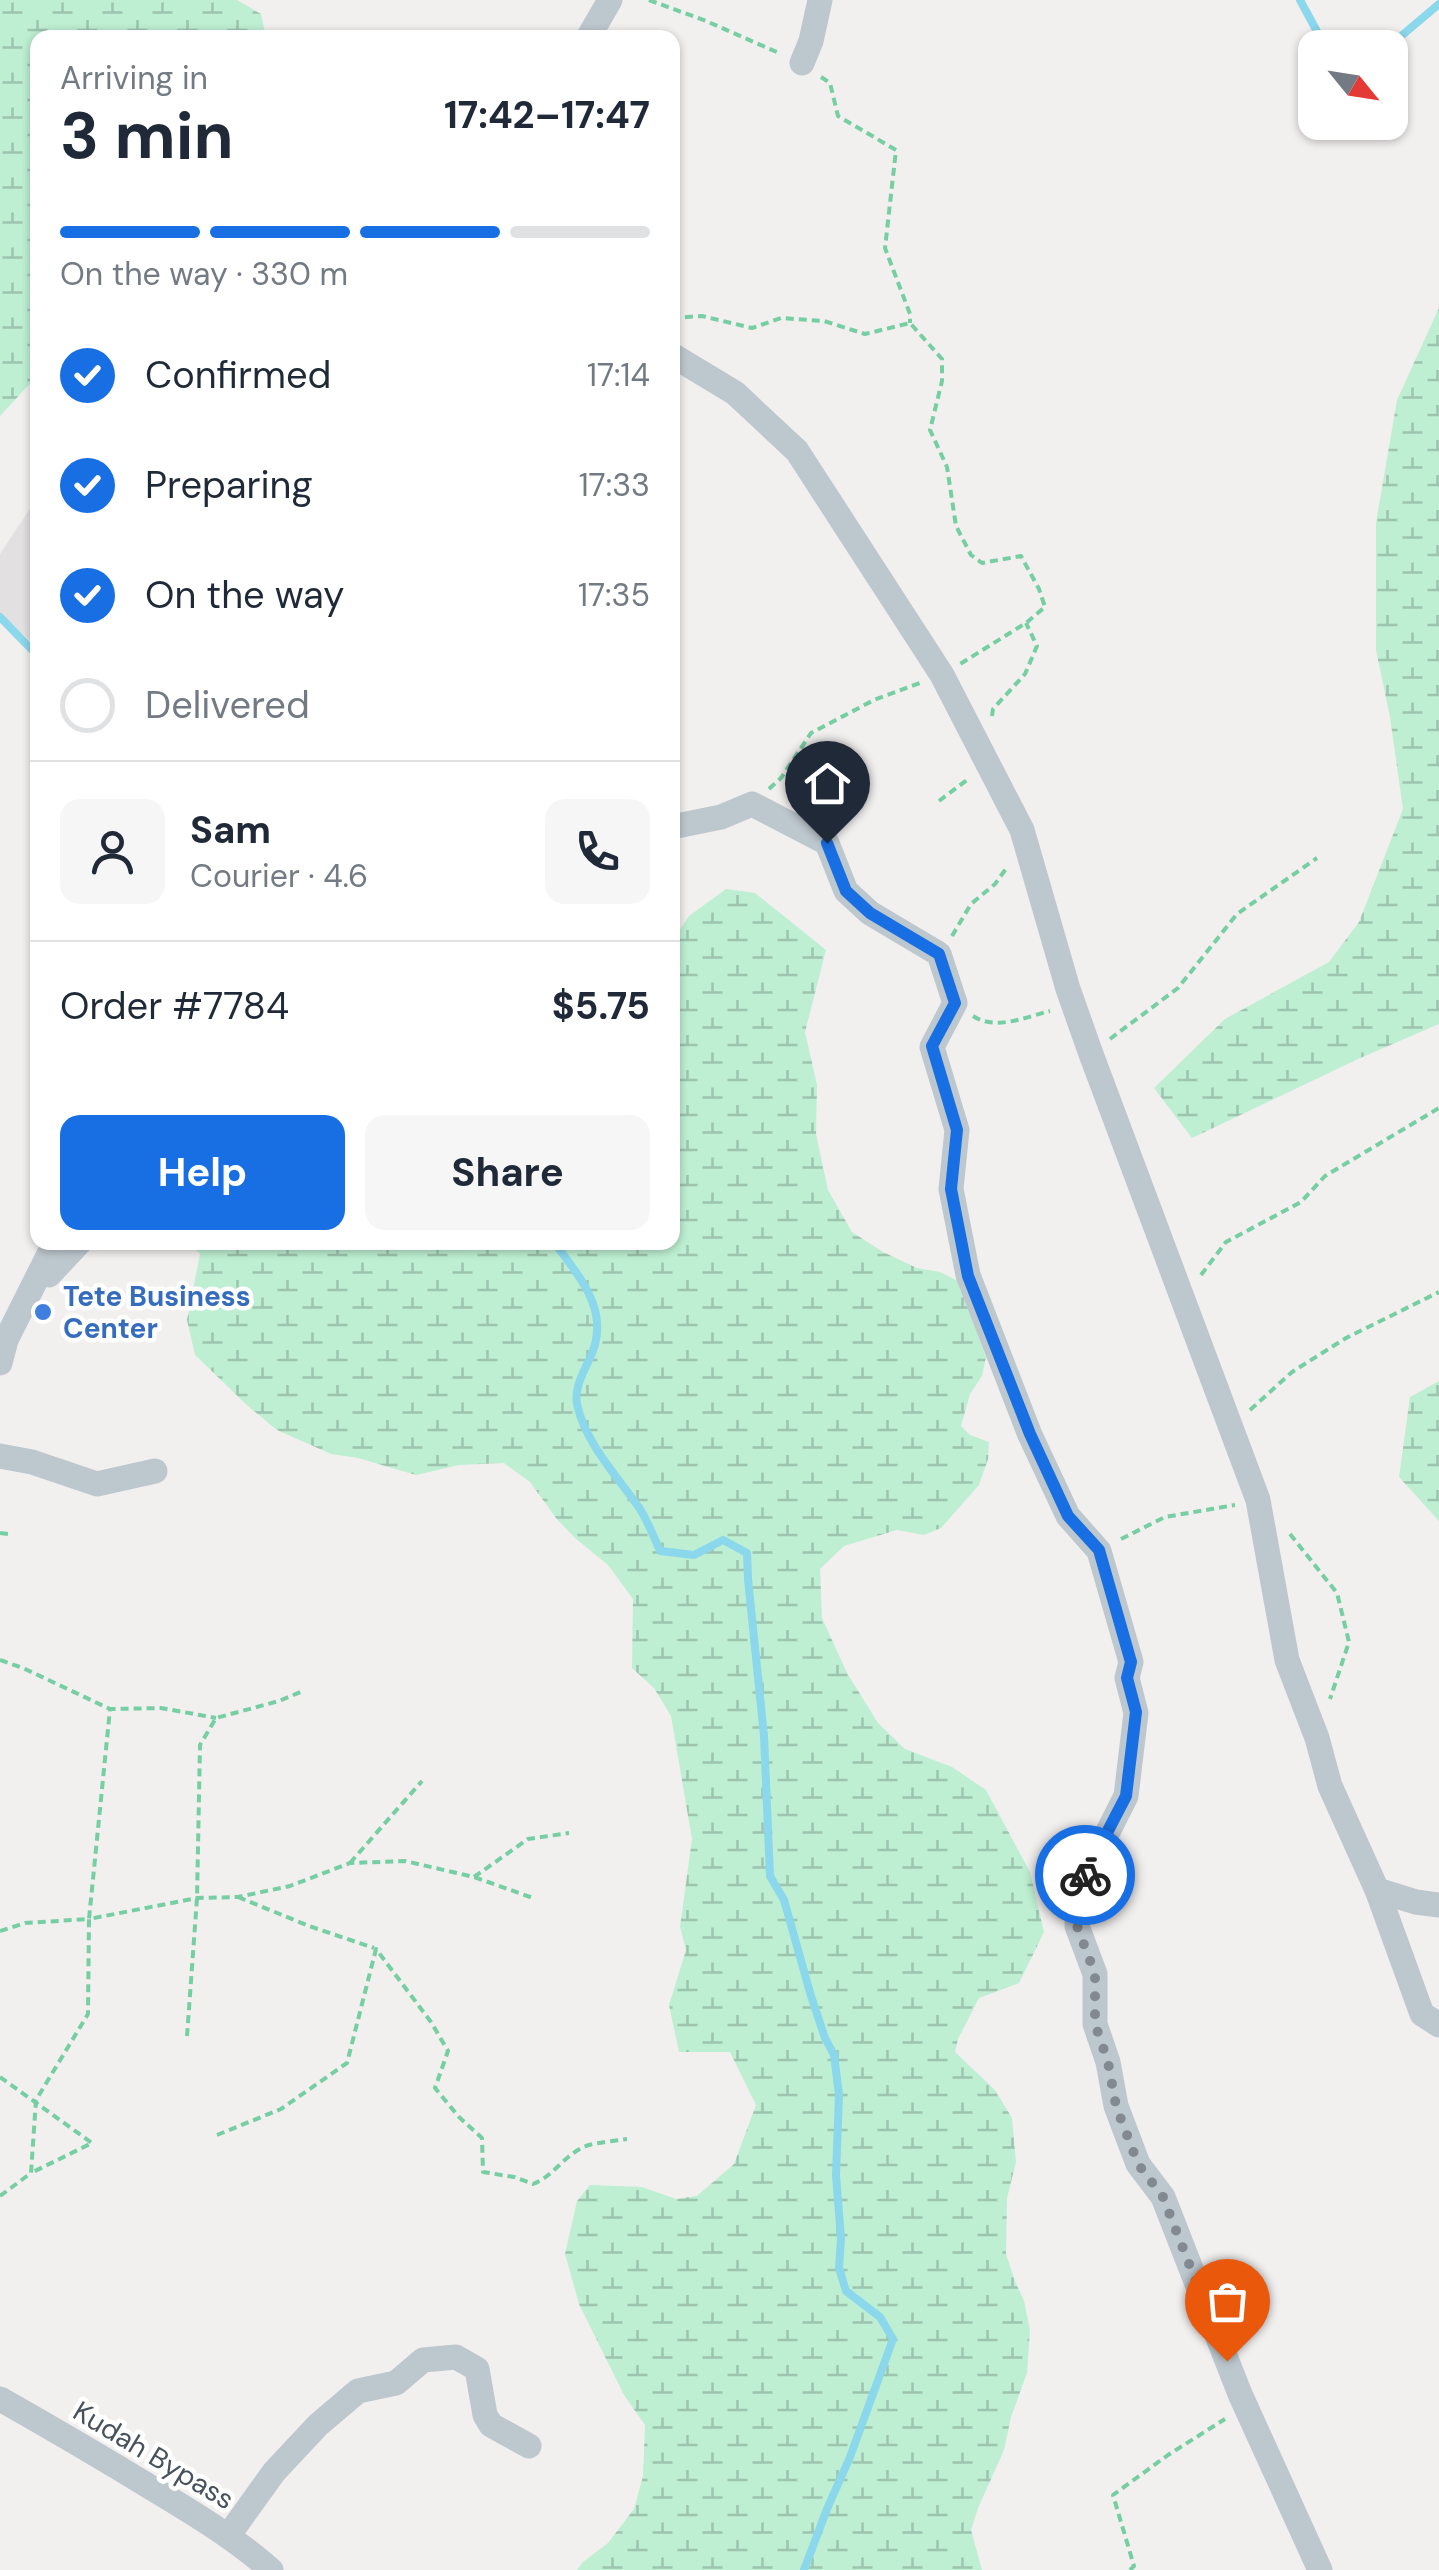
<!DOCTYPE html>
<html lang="en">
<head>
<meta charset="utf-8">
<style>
  :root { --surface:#fff; --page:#f6f6f7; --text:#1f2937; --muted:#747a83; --line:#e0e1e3; --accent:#186ee3 }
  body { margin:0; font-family:"DM Sans",sans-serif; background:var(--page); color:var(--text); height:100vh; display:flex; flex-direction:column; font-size:38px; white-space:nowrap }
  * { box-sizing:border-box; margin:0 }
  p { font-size:32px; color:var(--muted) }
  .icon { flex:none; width:55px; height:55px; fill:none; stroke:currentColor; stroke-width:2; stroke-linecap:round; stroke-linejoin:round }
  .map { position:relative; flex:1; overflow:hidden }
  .drawer { position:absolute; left:30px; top:30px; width:650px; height:1220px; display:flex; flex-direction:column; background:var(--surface); border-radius:20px; box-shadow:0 2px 8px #0004 }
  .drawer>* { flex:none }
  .needle { width:65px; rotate:120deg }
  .controls { position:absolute; left:1298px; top:30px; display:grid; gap:20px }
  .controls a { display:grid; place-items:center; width:110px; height:110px; border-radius:20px; background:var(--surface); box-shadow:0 2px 8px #0004; font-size:50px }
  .pin { position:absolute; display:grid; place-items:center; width:85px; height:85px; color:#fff; margin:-102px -42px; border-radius:50% 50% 50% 0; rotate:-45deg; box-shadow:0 0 10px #0007 }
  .pin .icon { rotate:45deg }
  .courier { position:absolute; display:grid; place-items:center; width:100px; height:100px; margin:-50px; border:8px solid #186ee3; border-radius:50%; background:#fff; color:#222; box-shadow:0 2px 12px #0007 }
  .summary em { font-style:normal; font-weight:700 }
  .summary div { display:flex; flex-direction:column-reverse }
  .summary { display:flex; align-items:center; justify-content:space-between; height:170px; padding:0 30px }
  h1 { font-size:65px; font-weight:700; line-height:75px }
  .bar { display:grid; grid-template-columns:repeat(4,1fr); gap:15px 10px; align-content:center; height:120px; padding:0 30px }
  .bar i { height:12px; border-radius:8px; background:var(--line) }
  .bar .on { background:var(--accent) }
  .bar p { grid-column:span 4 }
  .line { display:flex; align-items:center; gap:25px; padding:0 30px; border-top:2px solid var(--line) }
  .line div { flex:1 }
  .round { display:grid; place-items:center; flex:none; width:105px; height:105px; border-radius:20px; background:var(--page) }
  ol { padding:0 30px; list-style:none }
  li { display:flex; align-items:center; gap:30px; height:110px }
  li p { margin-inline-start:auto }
  li .icon { padding:10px; border-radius:50%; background:var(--accent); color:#fff; stroke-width:4 }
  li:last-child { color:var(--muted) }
  li i { width:55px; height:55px; border:5px solid var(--line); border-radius:50% }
  .button { display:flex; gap:20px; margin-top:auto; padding:20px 30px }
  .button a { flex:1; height:115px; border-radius:20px; background:var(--accent); color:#fff; font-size:40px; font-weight:700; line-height:115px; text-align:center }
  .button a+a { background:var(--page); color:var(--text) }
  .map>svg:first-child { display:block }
</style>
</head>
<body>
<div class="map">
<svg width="1439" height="2570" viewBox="0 0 1439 2570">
  <defs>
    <pattern id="wetland-marsh" width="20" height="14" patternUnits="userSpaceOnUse" patternTransform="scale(2.5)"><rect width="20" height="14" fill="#beefd2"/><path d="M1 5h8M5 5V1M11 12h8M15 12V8" fill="none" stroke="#9cc4ae"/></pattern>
  </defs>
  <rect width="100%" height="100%" fill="#f2efef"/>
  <!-- education -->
  <path fill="#e3e0e1" d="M37,498V647L0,613V554Z"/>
  <!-- wetland -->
  <g fill="url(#wetland-marsh)">
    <path d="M0,0H237L261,14L266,37L38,38L37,376L0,416Z"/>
    <path d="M1439,308V1024L1358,1059L1192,1138L1154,1088L1225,1019L1329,962L1359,922L1403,809L1390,717L1376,650V523L1397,400Z"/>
    <path d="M726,889L755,893L826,950L805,1032L817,1085L816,1134L828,1190L852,1232L883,1252L917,1268L940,1272L958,1281L986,1357L982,1376L970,1394L961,1426L970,1435L989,1442L988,1459L979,1485L941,1528L924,1535L897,1530L844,1546L820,1569L822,1618L847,1673L878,1723L905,1749L952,1767L986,1790L1030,1872L1044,1932L1019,1983L979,1998L958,2039L955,2052L995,2090L1012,2118L1016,2162L1007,2198L1006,2254L1015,2281L1024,2301L1030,2330L1027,2373L1011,2417L1004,2450L978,2508L971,2530L982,2570H577L583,2562L608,2543L634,2509L643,2476L645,2425L624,2395L579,2304L565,2254L577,2201L590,2185L642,2187L676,2199L697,2196L734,2164L756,2105L730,2052H679L669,2005L686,1950L680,1927L692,1839L671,1716L654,1688L632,1668L633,1599L608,1565L575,1538L556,1518L530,1482L504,1463L459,1465L416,1475L358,1458L331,1454L277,1430L249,1407L195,1355L187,1320L200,1254L189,1243L672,1242V942L689,916Z"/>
    <path d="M1439,1381V1521L1399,1477L1410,1397Z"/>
  </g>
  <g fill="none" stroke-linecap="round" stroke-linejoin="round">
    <!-- stream -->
    <g stroke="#8bd7ec" stroke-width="8">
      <path d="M1300,0L1326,48"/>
      <path d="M1375,48L1400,37L1439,4"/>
      <path d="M0,617L38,656"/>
      <path d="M554,1242C580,1278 613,1313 589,1360C583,1373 574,1389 577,1404C585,1443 618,1477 640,1509C648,1522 654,1537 660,1551L694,1555L723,1540L747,1553L748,1579L764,1736L770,1876L784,1900L811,1996L825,2038L834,2055L839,2095L836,2175L841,2239L839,2268L846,2291L880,2317L893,2339L850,2457L827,2509L804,2570"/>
    </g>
    <!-- path -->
    <g stroke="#76cea3" stroke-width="4" stroke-dasharray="8 5" stroke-linecap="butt">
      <path d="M649,0L706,21L779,53"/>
      <path d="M821,77L830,83L838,116L896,150L885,248L910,314V323"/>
      <path d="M672,318L702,316L752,328L781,318L824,321L865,334L910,323L942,359V381L930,430L947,467L956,526L971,555L982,563L1021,556L1039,589L1045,607L1026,623L960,664"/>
      <path d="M992,716L993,709L1025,674L1037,646L1026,623"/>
      <path d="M769,789L781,778L811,733L874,700L920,683"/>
      <path d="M939,801L967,780"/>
      <path d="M952,936L971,904L995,884L1008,866"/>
      <path d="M973,1016C995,1031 1026,1017 1050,1011"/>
      <path d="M1110,1039L1178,988L1237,914L1317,858"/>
      <path d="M1201,1275L1226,1242L1301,1202L1325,1176L1439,1108"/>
      <path d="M1250,1410L1292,1372L1346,1338L1439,1292"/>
      <path d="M0,1533L8,1534"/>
      <path d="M1290,1534L1337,1593L1349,1642L1330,1699"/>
      <path d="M1121,1539L1165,1517L1235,1505"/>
      <path d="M0,1660L23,1668L110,1709"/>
      <path d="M350,1863L422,1781"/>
      <path d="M474,1877L528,1839L569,1833"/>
      <path d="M238,1897L309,1926L374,1948"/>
      <path d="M0,1931L25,1923L89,1919L110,1709L161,1708L216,1718"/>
      <path d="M187,2036L197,1898L200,1745L216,1718L279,1701L303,1691"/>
      <path d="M0,2077L92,2143L31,2173"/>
      <path d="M217,2135L281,2109L347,2063L376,1949L431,2022L448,2051L435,2088L459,2117L482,2138L483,2172L514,2177L533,2184C554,2176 565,2154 586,2146C598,2142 614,2141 627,2139"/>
      <path d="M0,2196L31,2173L36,2100L88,2014L89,1919L197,1898L238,1897L290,1886L350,1863L405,1861L474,1877L533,1898"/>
      <path d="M1130,2570L1134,2566L1113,2495L1168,2455L1225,2419"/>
    </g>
    <!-- minor -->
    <g stroke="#bdc7ce" stroke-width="25">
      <path d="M588,38L610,0"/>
      <path d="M802,63L811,41L820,0"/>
      <path d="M672,355L735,393L797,451L942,675L1022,830L1068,989L1091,1054L1258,1500L1287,1660L1317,1738L1330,1786L1377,1890L1422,2014L1439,2025"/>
      <path d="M672,827L721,817L752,804L827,843L846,891L870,913L939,954L955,1003L932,1047L957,1130L951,1189L968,1275L1030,1435L1068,1516L1099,1551L1131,1662L1127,1678L1136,1713L1126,1796L1078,1891L1077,1926L1095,1974V2024L1108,2062L1116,2106L1138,2164L1163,2197L1240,2394L1320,2570"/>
      <path d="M49,1275L80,1242"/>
      <path d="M0,1363L6,1340L55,1242"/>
      <path d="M0,1456L32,1462L97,1484L155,1471"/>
      <path d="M1377,1890L1416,1902L1439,1905"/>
      <path d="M0,2399C53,2429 104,2459 155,2490C195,2514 236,2539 271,2570"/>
      <path d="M228,2536L274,2472L318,2425L358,2391L396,2383L423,2360L456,2357L477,2369L485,2415L491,2425L529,2446"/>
    </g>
  </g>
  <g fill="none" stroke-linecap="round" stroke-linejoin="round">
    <!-- done -->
    <path stroke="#838990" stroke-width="10" stroke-dasharray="0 18" d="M1085,1875L1078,1890L1077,1926L1095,1974V2024L1108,2062L1116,2106L1138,2164L1163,2197L1227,2361"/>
    <!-- route -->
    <path stroke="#186ee3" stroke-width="12" d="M827,843L846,891L870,913L939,954L955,1003L932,1046L957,1130L951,1189L968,1276L1030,1434L1068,1516L1099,1550L1131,1662L1127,1678L1136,1712L1126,1796L1085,1875"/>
  </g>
  <!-- markers -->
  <circle fill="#3f7fe0" stroke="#fff" stroke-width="4" cx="43" cy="1312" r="10"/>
  <g text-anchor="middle" stroke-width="9" stroke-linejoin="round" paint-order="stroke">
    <!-- shop labels -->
    <g font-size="28" font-weight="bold" fill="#366cbe" stroke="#fff" text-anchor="start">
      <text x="63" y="1306">Tete Business<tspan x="63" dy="32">Center</tspan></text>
    </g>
    <!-- street labels -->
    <g font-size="28" fill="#47525d" stroke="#fff">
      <text transform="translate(154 2455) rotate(31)" y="10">Kudah Bypass</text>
    </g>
  </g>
</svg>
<div class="controls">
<a><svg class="needle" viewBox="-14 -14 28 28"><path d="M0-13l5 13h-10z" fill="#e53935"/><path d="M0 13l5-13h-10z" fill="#747a83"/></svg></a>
</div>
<div class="pin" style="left:1227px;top:2361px;background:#ea580c"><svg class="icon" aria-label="bag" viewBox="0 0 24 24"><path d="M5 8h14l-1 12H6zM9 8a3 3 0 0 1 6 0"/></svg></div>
<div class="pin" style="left:827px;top:843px;background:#1f2937"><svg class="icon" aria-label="home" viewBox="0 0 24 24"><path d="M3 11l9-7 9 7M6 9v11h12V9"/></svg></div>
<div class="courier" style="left:1085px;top:1875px"><svg class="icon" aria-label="bike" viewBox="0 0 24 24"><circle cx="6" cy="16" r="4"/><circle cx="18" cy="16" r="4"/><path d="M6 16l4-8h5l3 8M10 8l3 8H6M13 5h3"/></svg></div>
<section class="drawer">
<div class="summary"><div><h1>3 min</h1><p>Arriving in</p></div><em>17:42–17:47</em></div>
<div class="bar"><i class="on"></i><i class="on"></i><i class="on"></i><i></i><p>On the way · 330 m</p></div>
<ol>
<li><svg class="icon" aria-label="check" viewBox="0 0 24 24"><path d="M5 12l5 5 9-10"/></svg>Confirmed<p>17:14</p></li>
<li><svg class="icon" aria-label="check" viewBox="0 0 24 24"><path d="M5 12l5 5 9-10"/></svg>Preparing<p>17:33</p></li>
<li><svg class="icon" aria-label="check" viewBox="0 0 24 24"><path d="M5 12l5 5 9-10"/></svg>On the way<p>17:35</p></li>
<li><i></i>Delivered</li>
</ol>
<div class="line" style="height:180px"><a class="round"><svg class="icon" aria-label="person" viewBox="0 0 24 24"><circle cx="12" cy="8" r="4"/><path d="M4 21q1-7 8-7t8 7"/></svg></a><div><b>Sam</b><p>Courier · 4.6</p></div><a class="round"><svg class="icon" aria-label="phone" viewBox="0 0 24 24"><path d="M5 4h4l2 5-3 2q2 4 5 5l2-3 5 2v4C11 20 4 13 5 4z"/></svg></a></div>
<div class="line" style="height:130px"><div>Order #7784</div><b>$5.75</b></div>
<div class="button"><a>Help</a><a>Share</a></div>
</section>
</div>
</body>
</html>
